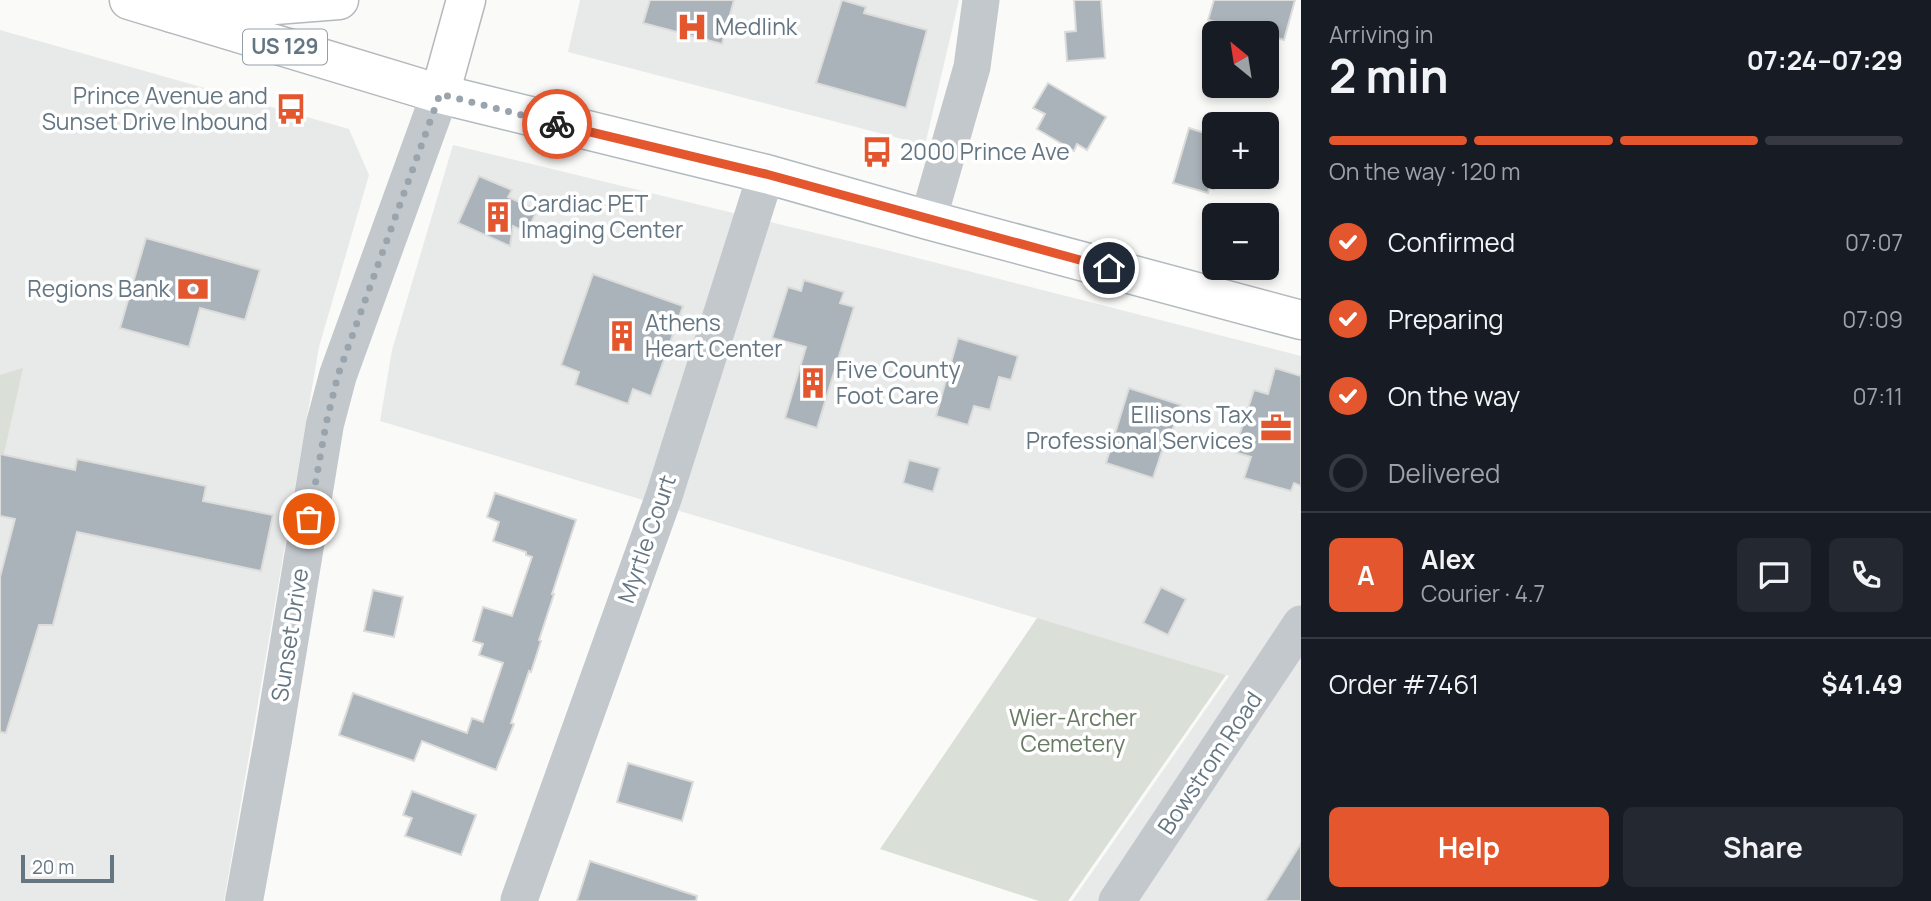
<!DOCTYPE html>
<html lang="en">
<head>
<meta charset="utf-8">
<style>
  :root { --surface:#171b24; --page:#242831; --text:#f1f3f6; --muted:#9ea1a6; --line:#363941; --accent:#e4572e }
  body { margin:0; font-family:Manrope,sans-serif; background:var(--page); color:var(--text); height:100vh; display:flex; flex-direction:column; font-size:26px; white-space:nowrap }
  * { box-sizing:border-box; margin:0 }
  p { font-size:23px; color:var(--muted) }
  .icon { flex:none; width:38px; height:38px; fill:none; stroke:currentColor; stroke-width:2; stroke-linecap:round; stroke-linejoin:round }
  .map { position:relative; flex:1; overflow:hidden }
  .details { display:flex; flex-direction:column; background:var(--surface); width:630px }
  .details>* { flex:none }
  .needle { width:46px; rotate:330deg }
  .buttons { position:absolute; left:1202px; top:21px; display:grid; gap:14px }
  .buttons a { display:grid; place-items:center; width:77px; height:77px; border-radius:10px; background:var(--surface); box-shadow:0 4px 10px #0003; font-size:35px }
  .scale { position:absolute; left:21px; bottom:18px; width:93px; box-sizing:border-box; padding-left:7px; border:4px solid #657683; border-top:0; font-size:19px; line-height:24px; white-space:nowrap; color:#657683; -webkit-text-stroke:5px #fff; paint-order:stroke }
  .pin { position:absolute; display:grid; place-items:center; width:60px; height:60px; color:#fff; margin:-30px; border:4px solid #fff; border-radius:50%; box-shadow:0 2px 7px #0007 }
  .courier { position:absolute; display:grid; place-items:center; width:70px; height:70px; margin:-35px; border:5px solid #e4572e; border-radius:50%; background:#fff; color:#222; box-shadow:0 2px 9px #0007 }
  .head em { font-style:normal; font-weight:700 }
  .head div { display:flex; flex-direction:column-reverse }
  .head { display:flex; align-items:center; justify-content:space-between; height:119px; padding:0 28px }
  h1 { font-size:46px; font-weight:700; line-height:52px }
  .bar { display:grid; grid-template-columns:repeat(4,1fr); gap:10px 7px; align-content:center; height:84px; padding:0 28px }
  .bar i { height:9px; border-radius:5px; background:var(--line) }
  .bar .current { background:var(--accent) }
  .bar p { grid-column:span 4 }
  .line { display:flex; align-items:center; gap:18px; padding:0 28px; border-top:2px solid var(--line) }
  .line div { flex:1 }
  .round { display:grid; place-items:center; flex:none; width:74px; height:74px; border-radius:10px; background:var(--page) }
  ol { padding:0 28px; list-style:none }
  li { display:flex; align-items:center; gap:21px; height:77px }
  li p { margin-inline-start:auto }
  li .icon { padding:7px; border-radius:50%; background:var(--accent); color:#fff; stroke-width:4 }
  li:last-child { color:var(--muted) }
  li i { width:38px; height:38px; border:4px solid var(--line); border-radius:50% }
  .primary-button { display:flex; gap:14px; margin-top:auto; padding:14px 28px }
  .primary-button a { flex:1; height:80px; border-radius:10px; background:var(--accent); color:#fff; font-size:28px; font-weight:700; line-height:80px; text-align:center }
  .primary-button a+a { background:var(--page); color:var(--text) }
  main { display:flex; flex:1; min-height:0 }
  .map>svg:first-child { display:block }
</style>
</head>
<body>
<main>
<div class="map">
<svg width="1301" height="901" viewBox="0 0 1301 901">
  <rect width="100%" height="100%" fill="#fafaf8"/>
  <!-- built -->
  <g fill="#e8e9e9">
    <path d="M580,0H959L925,145L568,52Z"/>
    <path d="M0,30L349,129L369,175L319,347L224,901H0Z"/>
    <path d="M453,145L882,249L1301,356V901H1072L1229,676L380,421L392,350Z"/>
  </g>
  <!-- green -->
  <g fill="#dadfd7">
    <path d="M23,368L0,471V375Z"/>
    <path d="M1037,618L1226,675L1068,901H1039L880,849Z"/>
  </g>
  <!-- building -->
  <g fill="#aab3b9" stroke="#dcdcda" stroke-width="2">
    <path d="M650,0H734L722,44L643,23Z"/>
    <path d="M842,0L866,7L864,13L927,30L906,108L816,83Z"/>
    <path d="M1074,0H1101L1105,58L1067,61L1065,32L1076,31Z"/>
    <path d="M1214,0H1295L1284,40L1267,35V33H1237L1238,28L1208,20Z"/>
    <path d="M1048,83L1106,117L1087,150L1077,144L1074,151L1037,129L1045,114L1033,108Z"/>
    <path d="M1189,128L1214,136V189L1209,188L1208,193L1173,183Z"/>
    <path d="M479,176L512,190L508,197L537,210L527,233L513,226L510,246L458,223Z"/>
    <path d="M146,238L260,270L245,320L200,308L189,347L120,328Z"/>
    <path d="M593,274L683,306L651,396L633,389L628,404L575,385L579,372L561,365Z"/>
    <path d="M804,280L844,292L840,303L854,307L817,428L785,418L806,347L772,338L788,287L801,291Z"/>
    <path d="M958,338L1018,356L1011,380L999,377L990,410L974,406L968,425L936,416Z"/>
    <path d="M1275,368L1301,376V486L1294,483L1291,491L1244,478L1251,457L1234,452L1254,390L1268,394Z"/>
    <path d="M1129,388L1181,405L1171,434L1168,433L1153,478L1106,463Z"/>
    <path d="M0,454L75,470L77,459L206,486L203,501L273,515L261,571L77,532L53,625H39L6,733L0,732V577L15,519L0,516Z"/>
    <path d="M909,460L940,468L933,492L903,483Z"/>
    <path d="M495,493L576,520L552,594H554L539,640L541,641L531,672L529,671L511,723L514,724L496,770L422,741L414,761L339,735L353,693L467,733L472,718L483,722L503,663L479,655L483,644L473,641L483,607L512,616L532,557L526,555V552L493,541L499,522L487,517Z"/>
    <path d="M1161,587L1186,599L1168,635L1143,623Z"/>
    <path d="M373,590L403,597L394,637L364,631Z"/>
    <path d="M628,763L693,782L682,821L617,802Z"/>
    <path d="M412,791L476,815L461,855L405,836L412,818L403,815Z"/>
    <path d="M1301,843V901H1265Z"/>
    <path d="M590,861L697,896L696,901H577Z"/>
  </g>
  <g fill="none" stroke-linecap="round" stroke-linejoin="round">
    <defs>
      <path id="secondary" d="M440,94L766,174L928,220L1301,320"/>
      <path id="trunk" d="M129,0L440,94"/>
      <g id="motorway">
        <path d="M172,13L339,0"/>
        <path d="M440,94L466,0"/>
      </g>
    </defs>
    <!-- secondary casing -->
    <use href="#secondary" stroke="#b3babf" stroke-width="41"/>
    <!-- trunk casing -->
    <use href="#trunk" stroke="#b4b9bd" stroke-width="41"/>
    <!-- motorway casing -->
    <use href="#motorway" stroke="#b4b9bd" stroke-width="41"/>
    <!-- minor -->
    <g stroke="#c3c8cc" stroke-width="37">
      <path d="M928,220L972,67L981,0"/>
      <path d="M519,900L664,496L766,174"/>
      <path d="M1117,901L1301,624"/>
    </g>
    <!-- tertiary -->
    <path stroke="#c3c8cc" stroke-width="38" d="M244,901L273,740L325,424L338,375L440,94"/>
    <!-- secondary -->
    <use href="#secondary" stroke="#fff" stroke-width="38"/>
    <!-- trunk -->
    <use href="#trunk" stroke="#fff" stroke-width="38"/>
    <!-- motorway -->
    <use href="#motorway" stroke="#fff" stroke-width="38"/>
  </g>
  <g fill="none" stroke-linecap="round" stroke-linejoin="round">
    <!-- done -->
    <path stroke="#99a4ac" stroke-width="7" stroke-dasharray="0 12.6" d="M309,519L326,424L338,375L440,94L557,124"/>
    <!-- route -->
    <path stroke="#e4572e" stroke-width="9" d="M557,124L766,174L1109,268"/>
  </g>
  <!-- icons -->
  <defs>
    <symbol id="hospital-bare" viewBox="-9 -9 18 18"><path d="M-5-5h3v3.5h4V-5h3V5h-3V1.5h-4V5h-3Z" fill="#e4572e" stroke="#fff" stroke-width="2.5" paint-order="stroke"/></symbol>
    <symbol id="bus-bare" viewBox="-9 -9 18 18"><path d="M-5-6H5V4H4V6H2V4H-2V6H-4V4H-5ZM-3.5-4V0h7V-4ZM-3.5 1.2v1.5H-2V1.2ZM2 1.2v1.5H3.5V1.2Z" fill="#e4572e" stroke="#fff" stroke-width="2.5" paint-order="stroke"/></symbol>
    <symbol id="building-bare" viewBox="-9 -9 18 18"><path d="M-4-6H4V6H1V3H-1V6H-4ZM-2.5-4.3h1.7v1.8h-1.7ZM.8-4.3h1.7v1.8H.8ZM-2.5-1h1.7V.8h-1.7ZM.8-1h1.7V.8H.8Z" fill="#e4572e" stroke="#fff" stroke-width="2.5" paint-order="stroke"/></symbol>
    <symbol id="bank-bare" viewBox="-9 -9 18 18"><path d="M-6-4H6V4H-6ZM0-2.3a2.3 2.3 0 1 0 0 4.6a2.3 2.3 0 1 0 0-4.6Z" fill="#e4572e" stroke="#fff" stroke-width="2.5" paint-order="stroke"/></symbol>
    <symbol id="office-bare" viewBox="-9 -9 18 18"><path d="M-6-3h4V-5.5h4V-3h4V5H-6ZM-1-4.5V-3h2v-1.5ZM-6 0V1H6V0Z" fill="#e4572e" stroke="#fff" stroke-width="2.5" paint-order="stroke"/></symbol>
  </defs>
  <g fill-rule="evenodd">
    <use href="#hospital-bare" x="670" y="5" width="44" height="44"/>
    <use href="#bus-bare" x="269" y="87" width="44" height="44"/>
    <use href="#bus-bare" x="855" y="130" width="44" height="44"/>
    <use href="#building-bare" x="476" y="195" width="44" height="44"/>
    <use href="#bank-bare" x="171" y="267" width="44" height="44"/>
    <use href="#building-bare" x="600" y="314" width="44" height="44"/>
    <use href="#building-bare" x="791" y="361" width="44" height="44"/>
    <use href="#office-bare" x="1254" y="406" width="44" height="44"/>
  </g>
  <g text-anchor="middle" stroke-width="7" stroke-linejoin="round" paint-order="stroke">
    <!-- shield labels -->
    <rect fill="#fff" stroke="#939fa8" stroke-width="2" x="243" y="29.5" width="84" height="35" rx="5"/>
    <g font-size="21" font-weight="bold" fill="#657683">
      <text x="285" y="54">US 129</text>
    </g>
    <!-- poi labels -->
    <g font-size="23" fill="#657683" stroke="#fff" text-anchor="start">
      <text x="715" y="35">Medlink</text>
      <text x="268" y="104" text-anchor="end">Prince Avenue and<tspan x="268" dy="26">Sunset Drive Inbound</tspan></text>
      <text x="900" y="160">2000 Prince Ave</text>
      <text x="521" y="212">Cardiac PET<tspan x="521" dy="26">Imaging Center</tspan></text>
      <text x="170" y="297" text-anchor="end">Regions Bank</text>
      <text x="645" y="331">Athens<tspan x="645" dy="26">Heart Center</tspan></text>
      <text x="836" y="378">Five County<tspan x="836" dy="26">Foot Care</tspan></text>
      <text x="1253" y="423" text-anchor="end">Ellisons Tax<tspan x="1253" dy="26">Professional Services</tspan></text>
    </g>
    <!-- street labels -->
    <g font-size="23" fill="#657683" stroke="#fff">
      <text transform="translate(647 539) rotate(-71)" y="8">Myrtle Court</text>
      <text transform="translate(290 635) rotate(-81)" y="8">Sunset Drive</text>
      <text transform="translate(1210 763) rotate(-56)" y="8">Bowstrom Road</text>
    </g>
    <!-- park labels -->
    <g font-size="23" fill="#687a64" stroke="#fff">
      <text x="1073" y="726">Wier-Archer<tspan x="1073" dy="26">Cemetery</tspan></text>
    </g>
  </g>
</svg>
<div class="buttons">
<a><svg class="needle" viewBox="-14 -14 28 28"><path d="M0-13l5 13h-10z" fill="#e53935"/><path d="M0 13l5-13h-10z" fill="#9ea1a6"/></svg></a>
<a>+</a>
<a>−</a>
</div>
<div class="scale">20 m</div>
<div class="pin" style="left:309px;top:519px;background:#ea580c"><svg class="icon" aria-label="bag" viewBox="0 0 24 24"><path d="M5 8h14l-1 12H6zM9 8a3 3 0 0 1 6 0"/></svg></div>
<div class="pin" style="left:1109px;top:268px;background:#1f2937"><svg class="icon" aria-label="home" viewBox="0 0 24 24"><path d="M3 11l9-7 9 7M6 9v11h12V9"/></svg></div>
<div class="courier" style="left:557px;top:124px"><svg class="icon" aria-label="bike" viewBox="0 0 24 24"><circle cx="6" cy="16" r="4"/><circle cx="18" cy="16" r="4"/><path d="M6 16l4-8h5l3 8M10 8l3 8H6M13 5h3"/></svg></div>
</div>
<section class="details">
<div class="head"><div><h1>2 min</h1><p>Arriving in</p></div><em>07:24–07:29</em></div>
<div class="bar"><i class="current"></i><i class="current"></i><i class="current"></i><i></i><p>On the way · 120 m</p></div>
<ol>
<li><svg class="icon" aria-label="check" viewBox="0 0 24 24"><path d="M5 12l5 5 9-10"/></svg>Confirmed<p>07:07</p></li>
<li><svg class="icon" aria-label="check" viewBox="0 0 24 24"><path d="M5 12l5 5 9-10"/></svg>Preparing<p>07:09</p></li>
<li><svg class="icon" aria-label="check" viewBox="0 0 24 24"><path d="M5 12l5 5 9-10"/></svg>On the way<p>07:11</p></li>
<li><i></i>Delivered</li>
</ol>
<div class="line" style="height:126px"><b class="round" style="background:var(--accent);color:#fff">A</b><div><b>Alex</b><p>Courier · 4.7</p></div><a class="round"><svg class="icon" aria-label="chat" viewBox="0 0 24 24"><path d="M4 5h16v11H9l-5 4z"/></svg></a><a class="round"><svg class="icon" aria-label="phone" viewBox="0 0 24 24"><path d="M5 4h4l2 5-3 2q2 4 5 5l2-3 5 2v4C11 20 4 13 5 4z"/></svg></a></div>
<div class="line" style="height:91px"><div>Order #7461</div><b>$41.49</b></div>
<div class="primary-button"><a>Help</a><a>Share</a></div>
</section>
</main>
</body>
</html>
